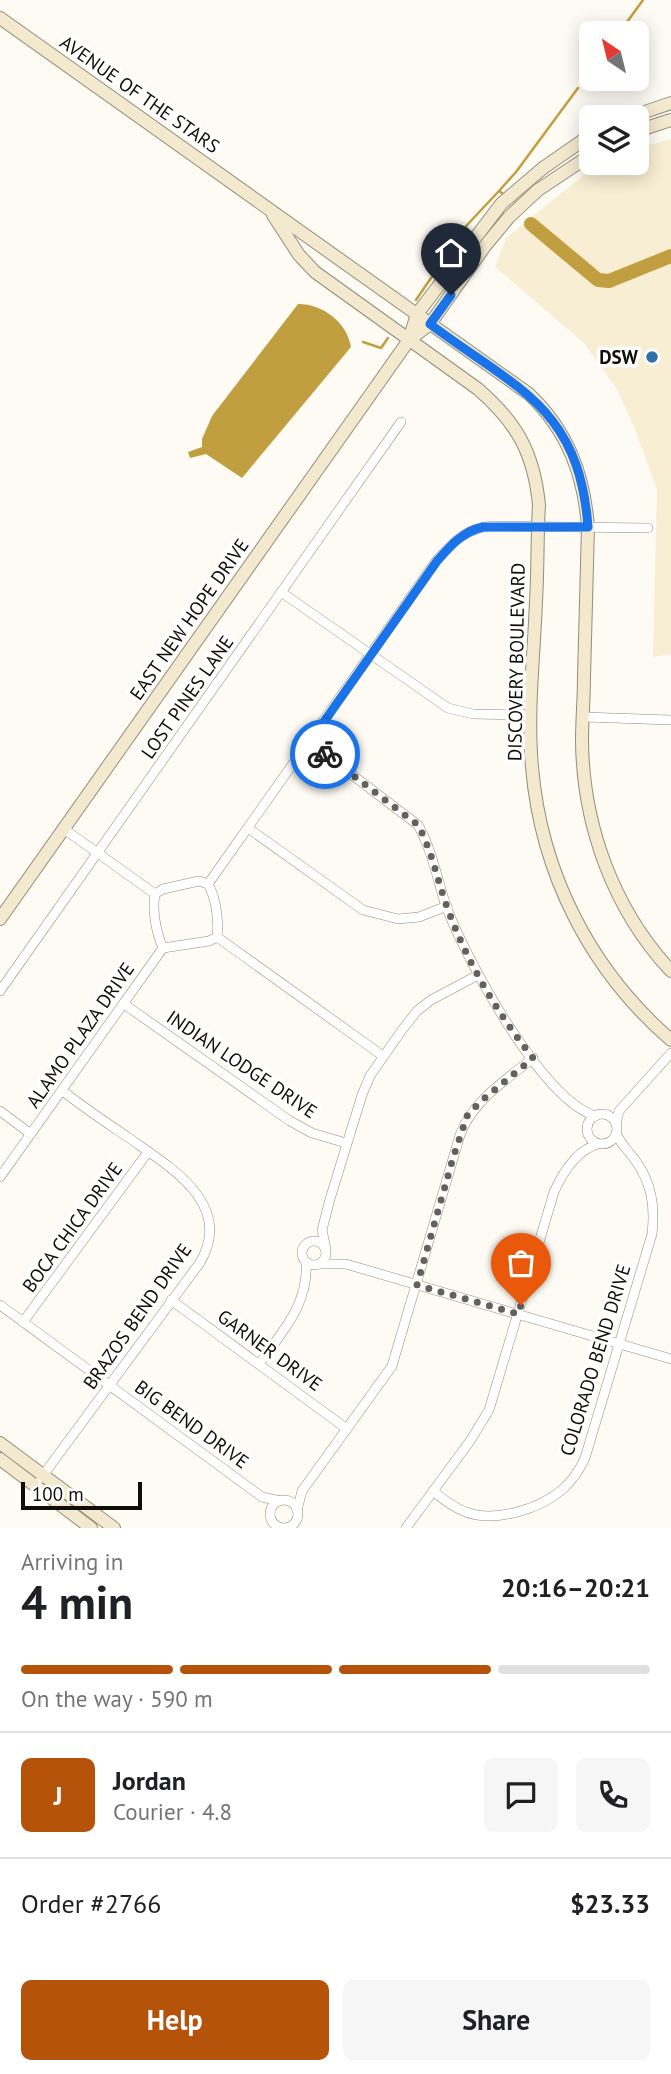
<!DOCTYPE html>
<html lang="en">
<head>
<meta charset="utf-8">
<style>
  :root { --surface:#fff; --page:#f6f6f6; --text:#202124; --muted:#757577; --line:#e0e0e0; --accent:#b45309 }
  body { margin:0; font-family:"PT Sans",sans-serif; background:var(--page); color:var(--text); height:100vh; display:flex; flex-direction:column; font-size:26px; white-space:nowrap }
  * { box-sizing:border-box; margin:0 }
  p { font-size:23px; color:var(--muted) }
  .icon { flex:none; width:38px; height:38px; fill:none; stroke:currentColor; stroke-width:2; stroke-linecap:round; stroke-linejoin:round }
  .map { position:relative; height:1528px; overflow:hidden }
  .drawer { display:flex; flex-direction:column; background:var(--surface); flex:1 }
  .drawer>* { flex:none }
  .needle { width:46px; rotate:325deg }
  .tools { position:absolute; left:579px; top:21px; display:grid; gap:14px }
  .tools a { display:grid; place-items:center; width:70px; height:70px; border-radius:10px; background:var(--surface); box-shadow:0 4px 18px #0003; font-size:35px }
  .scale { position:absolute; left:21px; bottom:18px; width:121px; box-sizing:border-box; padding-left:7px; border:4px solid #100e08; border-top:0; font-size:19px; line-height:24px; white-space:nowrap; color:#100e08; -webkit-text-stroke:5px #fff; paint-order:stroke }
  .pin { position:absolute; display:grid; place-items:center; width:60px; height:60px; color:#fff; margin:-72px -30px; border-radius:50% 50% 50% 0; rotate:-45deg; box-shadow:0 0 7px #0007 }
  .pin .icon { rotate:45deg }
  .courier { position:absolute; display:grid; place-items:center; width:70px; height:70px; margin:-35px; border:5px solid #1a73e8; border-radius:50%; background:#fff; color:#222; box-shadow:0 2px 9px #0007 }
  .overview em { font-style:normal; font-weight:700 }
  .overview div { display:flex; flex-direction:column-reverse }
  .overview { display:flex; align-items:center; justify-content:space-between; height:119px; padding:0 21px }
  h1 { font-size:46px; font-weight:700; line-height:52px }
  .bar { display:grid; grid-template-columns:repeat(4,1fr); gap:10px 7px; align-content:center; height:84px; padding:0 21px }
  .bar i { height:9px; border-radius:5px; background:var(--line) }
  .bar .on { background:var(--accent) }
  .bar p { grid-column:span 4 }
  .line { display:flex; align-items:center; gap:18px; padding:0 21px; border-top:2px solid var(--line) }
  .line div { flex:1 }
  .round { display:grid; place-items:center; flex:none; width:74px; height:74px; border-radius:10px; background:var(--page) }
  .primary-button { display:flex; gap:14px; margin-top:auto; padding:14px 21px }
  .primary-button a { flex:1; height:80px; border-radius:10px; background:var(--accent); color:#fff; font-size:28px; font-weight:700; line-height:80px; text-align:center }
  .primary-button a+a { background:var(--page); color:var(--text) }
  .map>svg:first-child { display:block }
</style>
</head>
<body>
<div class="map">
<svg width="671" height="1528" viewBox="0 0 671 1528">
  <rect width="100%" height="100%" fill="#fefbf4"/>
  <!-- built -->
  <path fill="#f8eed3" d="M671,139V654L653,657L657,490L636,432L617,389L584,343L495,267L506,238L585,174L605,163H637V149Z"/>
  <!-- water -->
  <path fill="#c19e3f" d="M298,304C323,304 347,322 351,347L242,478L206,454L190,458L188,452L202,447V439L212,416Z"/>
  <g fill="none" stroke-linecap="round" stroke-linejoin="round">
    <!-- stream -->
    <g stroke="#c19e3f" stroke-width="2.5">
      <path d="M619,33L643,0"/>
      <path d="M586,77L592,70"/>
      <path d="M499,191L516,172L578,88"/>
      <path d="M416,300L467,225L499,191L502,193"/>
      <path d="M363,342L381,348L388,338"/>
    </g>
    <!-- river -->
    <path stroke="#c19e3f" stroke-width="14" d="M531,224L598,280L609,281L671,256"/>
    <defs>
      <g id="street">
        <path d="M281,592L448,708L473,714L531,715"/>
        <path d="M584,717L671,720"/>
        <path d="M309,742L418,825C432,850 437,878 446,906C465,957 542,1101 596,1116"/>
        <path d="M248,828L363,910L398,919L419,917L447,906"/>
        <path d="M64,829L155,894"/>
        <path d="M199,881L208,884C216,898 219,920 217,937L209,941L163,948C156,932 152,911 155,894L163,889Z"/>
        <path d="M208,884L437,560C453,542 466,528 492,526L648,528"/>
        <path d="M217,937L383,1056"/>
        <path d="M0,991L401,422"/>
        <path d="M124,1004L290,1121L312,1133L346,1143"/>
        <path d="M0,1111L31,1134"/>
        <circle cx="602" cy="1129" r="15"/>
        <path d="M616,1124L619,1111L671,1053"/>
        <path d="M0,1177L163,948"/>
        <circle cx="314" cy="1253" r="12"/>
        <path d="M326,1249L322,1230L330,1199L362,1095L370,1076L402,1030L417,1011L431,1000L478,975"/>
        <path d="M321,1264H346L671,1359"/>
        <path d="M171,1300L347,1429"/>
        <path d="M0,1305L262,1497L280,1501"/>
        <path d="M23,1322L148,1152"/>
        <path d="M259,1364C282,1332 309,1304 306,1262"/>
        <path d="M41,1478L199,1264C236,1205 170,1167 129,1138C107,1123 84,1108 63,1091"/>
        <path d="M433,1491C443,1499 454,1508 466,1512C495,1523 540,1509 563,1489C573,1480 580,1469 585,1458L652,1234C655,1206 652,1183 635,1160C628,1150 621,1145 616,1133"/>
        <circle cx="284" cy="1514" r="14"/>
        <path d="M297,1510L302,1491L392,1366L460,1135C473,1100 505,1081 533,1058"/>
        <path d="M406,1528L470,1441L489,1410L554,1192C563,1172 577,1150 598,1144"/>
      </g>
      <g id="secondary">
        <path d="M0,18L529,394C568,431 584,475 588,527C587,577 585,627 584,677C584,698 582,720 582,741C583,825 613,909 671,971"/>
        <path d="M630,117L671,103"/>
        <path d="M637,131L671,120"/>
        <path d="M273,215L299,255L315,272L478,389C517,423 534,453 539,505C537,537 538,569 536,601C534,656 527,712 532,767C541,873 590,970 671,1040"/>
        <path d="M409,340L417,314L502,203L543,168L592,134"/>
        <path d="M0,919L409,340L430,324L485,246L509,217L538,190L592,154"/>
        <path d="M0,1443L114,1528"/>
        <path d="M0,1459L91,1528"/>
      </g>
    </defs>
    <!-- street casing -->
    <use href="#street" stroke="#948d7b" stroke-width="10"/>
    <!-- secondary casing -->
    <use href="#secondary" stroke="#948d7b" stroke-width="14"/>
    <!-- street -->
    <use href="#street" stroke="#fff" stroke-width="9"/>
    <!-- secondary -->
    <use href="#secondary" stroke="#f3e9cf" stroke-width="12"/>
  </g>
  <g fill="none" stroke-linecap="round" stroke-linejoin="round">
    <!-- done -->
    <path stroke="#63615b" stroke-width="7" stroke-dasharray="0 12.6" d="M325,754L418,825C432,851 437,879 447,907C467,962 497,1013 533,1058L480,1102L467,1116L453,1158L417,1285L518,1314L521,1305"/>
    <!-- route -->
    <path stroke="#1a73e8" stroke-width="9" d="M325,754L309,743L437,561C451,545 462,532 483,527H588C579,406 516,389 430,324L451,295"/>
  </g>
  <!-- markers -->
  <circle fill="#2f70a7" stroke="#fff" stroke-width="2.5" cx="652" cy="357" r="7"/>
  <g text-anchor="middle" stroke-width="7" stroke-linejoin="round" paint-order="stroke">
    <!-- street labels -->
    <g font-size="19" fill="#100e08" stroke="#fff">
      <text transform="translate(140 94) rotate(35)" y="7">AVENUE OF THE STARS</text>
      <text transform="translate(189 619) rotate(-55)" y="7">EAST NEW HOPE DRIVE</text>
      <text transform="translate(516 662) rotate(-89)" y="7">DISCOVERY BOULEVARD</text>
      <text transform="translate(187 697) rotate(-55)" y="7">LOST PINES LANE</text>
      <text transform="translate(80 1035) rotate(-55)" y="7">ALAMO PLAZA DRIVE</text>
      <text transform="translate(242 1064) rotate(34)" y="7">INDIAN LODGE DRIVE</text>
      <text transform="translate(72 1227) rotate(-54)" y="7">BOCA CHICA DRIVE</text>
      <text transform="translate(137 1316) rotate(-55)" y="7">BRAZOS BEND DRIVE</text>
      <text transform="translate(270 1350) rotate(36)" y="7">GARNER DRIVE</text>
      <text transform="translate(595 1360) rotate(-73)" y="7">COLORADO BEND DRIVE</text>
      <text transform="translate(192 1424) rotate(36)" y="7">BIG BEND DRIVE</text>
    </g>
    <!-- poi labels -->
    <g font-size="19" font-weight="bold" fill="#100e08" stroke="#fff" text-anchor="end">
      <text x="638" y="364">DSW</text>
    </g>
  </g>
</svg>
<div class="tools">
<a><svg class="needle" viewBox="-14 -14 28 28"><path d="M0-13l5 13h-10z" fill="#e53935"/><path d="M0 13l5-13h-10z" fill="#757577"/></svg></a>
<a><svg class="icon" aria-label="layers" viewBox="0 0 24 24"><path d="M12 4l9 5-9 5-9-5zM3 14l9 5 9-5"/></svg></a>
</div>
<div class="scale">100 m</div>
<div class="pin" style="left:521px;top:1305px;background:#ea580c"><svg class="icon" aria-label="bag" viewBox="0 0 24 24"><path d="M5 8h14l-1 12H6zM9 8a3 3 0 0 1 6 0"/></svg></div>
<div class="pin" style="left:451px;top:295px;background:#1f2937"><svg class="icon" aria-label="home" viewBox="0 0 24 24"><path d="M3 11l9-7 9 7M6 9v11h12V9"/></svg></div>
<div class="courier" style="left:325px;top:754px"><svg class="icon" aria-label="bike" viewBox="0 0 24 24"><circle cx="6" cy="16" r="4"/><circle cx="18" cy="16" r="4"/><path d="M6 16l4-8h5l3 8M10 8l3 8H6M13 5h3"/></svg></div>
</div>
<section class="drawer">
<div class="overview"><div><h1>4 min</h1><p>Arriving in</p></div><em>20:16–20:21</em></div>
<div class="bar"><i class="on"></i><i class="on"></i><i class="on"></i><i></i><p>On the way · 590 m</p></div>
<div class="line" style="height:126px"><b class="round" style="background:var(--accent);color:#fff">J</b><div><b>Jordan</b><p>Courier · 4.8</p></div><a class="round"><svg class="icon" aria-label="chat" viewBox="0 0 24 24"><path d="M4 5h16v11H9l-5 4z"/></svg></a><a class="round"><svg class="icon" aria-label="phone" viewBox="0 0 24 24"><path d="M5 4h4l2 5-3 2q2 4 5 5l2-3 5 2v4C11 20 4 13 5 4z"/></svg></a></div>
<div class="line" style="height:91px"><div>Order #2766</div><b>$23.33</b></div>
<div class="primary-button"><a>Help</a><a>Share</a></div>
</section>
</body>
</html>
